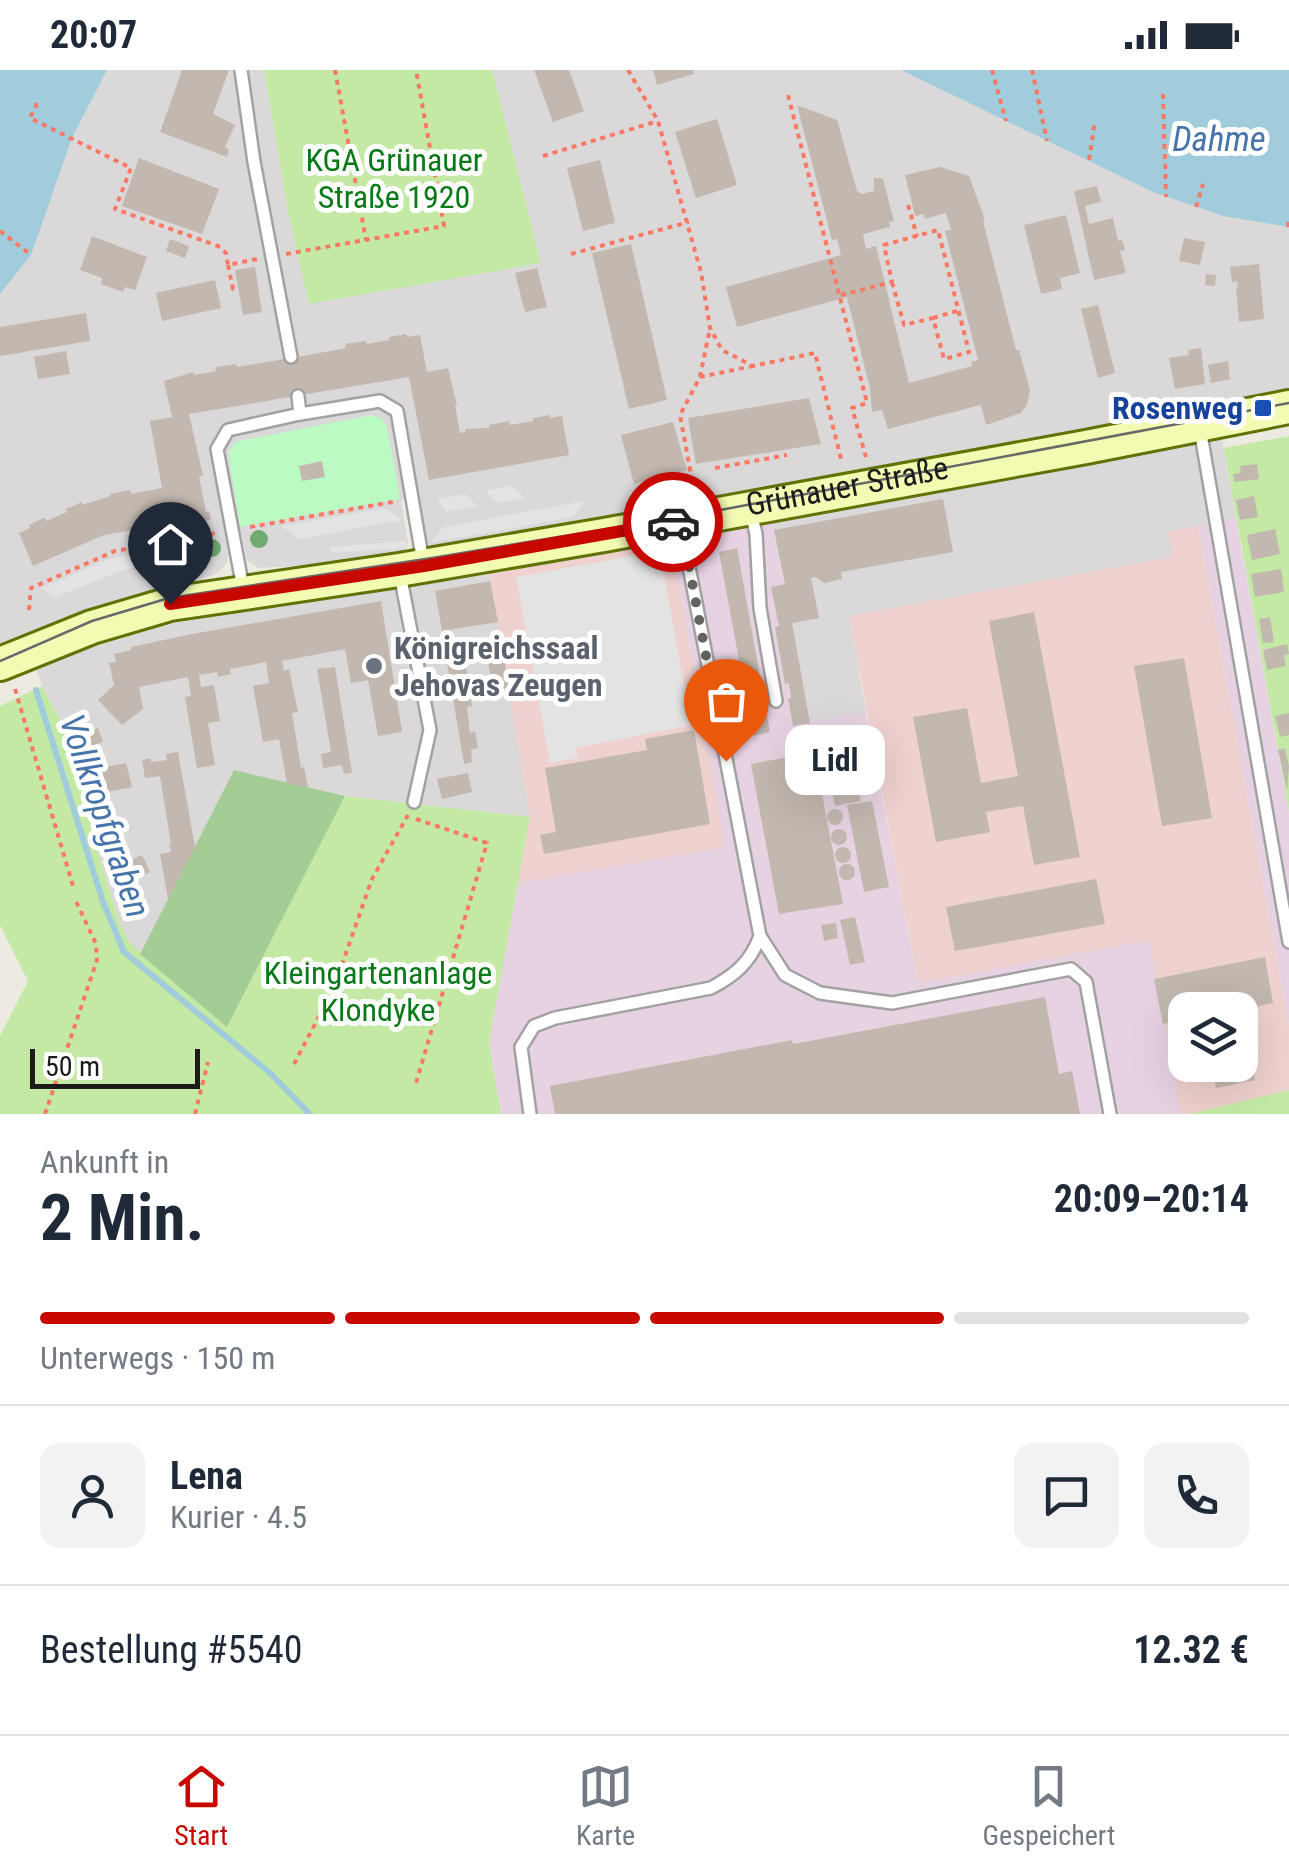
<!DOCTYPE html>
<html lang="de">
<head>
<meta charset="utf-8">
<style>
  :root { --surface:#fff; --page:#f2f2f3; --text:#1f2937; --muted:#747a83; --line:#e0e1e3; --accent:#c70800 }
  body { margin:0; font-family:"Roboto Condensed",sans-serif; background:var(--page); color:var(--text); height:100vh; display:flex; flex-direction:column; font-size:38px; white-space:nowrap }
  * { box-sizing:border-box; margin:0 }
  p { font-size:32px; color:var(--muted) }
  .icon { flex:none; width:55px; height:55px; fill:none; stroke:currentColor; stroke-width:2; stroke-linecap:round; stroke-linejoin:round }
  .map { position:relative; height:1044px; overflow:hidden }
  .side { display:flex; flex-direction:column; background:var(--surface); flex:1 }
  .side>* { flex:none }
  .tools { position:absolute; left:1168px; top:922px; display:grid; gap:20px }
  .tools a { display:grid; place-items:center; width:90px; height:90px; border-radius:20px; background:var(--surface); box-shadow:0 10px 40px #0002; font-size:50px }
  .scale { position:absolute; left:30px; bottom:25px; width:170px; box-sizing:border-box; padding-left:10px; border:5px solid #1b1b1b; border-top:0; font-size:28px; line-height:35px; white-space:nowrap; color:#1b1b1b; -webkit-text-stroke:8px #fff; paint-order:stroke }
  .pin { position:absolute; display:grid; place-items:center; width:85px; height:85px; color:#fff; margin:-102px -42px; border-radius:50% 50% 50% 0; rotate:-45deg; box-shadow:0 0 10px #0007 }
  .pin .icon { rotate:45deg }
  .courier { position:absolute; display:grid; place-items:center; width:100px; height:100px; margin:-50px; border:8px solid #c70800; border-radius:50%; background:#fff; color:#222; box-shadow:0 2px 12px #0007 }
  .bubble { position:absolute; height:70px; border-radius:20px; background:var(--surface); box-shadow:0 10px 40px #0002; font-size:32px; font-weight:700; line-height:70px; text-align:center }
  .headline em { font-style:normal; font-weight:700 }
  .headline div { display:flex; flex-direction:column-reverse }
  .headline { display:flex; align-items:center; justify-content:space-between; height:170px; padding:0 40px }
  h1 { font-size:65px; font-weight:700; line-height:75px }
  .bar { display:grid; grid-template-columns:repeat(4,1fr); gap:15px 10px; align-content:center; height:120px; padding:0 40px }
  .bar i { height:12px; border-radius:8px; background:var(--line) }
  .bar .active { background:var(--accent) }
  .bar p { grid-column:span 4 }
  .line { display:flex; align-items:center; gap:25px; padding:0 40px; border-top:2px solid var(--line) }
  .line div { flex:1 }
  .round { display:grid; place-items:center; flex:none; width:105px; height:105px; border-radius:20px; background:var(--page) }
  .status { display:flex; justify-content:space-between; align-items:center; height:70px; padding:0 50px; background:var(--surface); direction:ltr }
  .status svg { height:28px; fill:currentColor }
  .dock { display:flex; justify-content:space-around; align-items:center; height:140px; border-top:2px solid var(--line); background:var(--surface); font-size:28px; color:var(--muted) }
  .dock a { display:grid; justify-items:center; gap:5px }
  .dock .active { color:var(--accent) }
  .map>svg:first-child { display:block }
</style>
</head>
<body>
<div class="status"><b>20:07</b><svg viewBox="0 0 49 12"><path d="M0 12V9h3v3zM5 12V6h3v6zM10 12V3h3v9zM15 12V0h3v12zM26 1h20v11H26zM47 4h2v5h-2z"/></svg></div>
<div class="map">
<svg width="1289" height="1044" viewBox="0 0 1289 1044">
  <rect width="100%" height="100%" fill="#edeae1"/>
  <!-- residential -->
  <g fill="#dad8d8">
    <path d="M107,0H264L288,142L541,192L492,0H901L1153,122L1223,146L1289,157V327L433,480L426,471L417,426L401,430L408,473L401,486L392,490L259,498L247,490L240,458L225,460L228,485L227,492L223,498L214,505L106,533L0,573V224L31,185L72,68Z"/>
    <path d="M1221,362L1236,448L1169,462L1173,487L849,546L866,642L810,653L770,444Z"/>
    <path d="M488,497L530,747L345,726L234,701L140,884L130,874L120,854L96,776L70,668L42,616L36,599L78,582L166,555Z"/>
  </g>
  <!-- commercial -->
  <g fill="#efd1cf" fill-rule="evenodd">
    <path d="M1198,456L1289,956V1020L1190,1044H1181L1148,871L918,913L849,546L1172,487L1168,462ZM1185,940H1240V995H1185Z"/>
    <path d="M670,464L726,778L517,813L530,747L488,497Z"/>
  </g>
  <!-- industrial -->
  <g fill="#e7d2e2">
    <path d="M770,444L810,652L866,642L918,913L1149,870L1181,1044H501L489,972L517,813L725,777L670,464Z"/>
    <path d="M1236,448L1289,741V956L1198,456Z"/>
  </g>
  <!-- grass -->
  <g fill="#c4e9a5">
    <path d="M264,0H492L541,193L309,234L288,142Z"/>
    <path d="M1289,366V741L1224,378Z"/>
    <path d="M42,616L70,668L96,776L120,854L130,873L227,957L345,726L530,747L489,972L501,1044H0V966L28,911L0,855V636Z"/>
    <path d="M1289,1020V1044H1190Z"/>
  </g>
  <!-- forest -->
  <path fill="#a3cd94" d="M234,700L345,726L227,957L140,884Z"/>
  <!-- park -->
  <path fill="#bbfac3" d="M372,345L381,348L387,357L400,429L240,457L229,389V382L235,372Z"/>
  <!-- parking -->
  <g fill="#e3e3e3">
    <path d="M512,416L525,428L496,433L485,421Z"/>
    <path d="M466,424L477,436L446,442L437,429Z"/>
    <path d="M584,431L573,447L431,473L443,457Z"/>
    <path d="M385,438L403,450L299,469L281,456Z"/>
    <path d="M202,467L204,483L123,500L56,527L41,519L106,490Z"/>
    <path d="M406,471L407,478L330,483V477Z"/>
    <path d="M660,481L691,655L576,678L578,688L550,693L516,507Z"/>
  </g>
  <!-- water -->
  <g fill="#a0ccdc">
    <path d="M0,0H107L72,68L31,185L0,224Z"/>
    <path d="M901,0H1289V157L1223,146L1153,122Z"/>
  </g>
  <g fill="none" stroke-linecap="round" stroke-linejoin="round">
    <!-- stream -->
    <path stroke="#a0ccdc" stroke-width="6" d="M36,620L103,832L124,882L270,1003L310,1044"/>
  </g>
  <!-- building -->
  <g fill="#c2b8b0">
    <path d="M182,0H229L213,44L235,55L225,77L229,80L227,87L160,62Z"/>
    <path d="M534,0H569L584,41L553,52Z"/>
    <path d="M653,0H693L694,4L657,15Z"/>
    <path d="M797,35L837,50L857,121L861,124L874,121V108L883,109L894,151L889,152L890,157L863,164L866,179L876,176L909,313L972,296L971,292L978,290L945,161L951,160L946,143L925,149L924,144L915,146L905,105L940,97L969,106L985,150L983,151L1016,280H1019L1030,320L1027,335L1021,343L986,355L981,335L888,359L882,340L872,342L870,318L847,227L737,257L726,217L841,185L837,169L832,170Z"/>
    <path d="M717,49L737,115L696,128L675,62Z"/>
    <path d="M139,88L219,119L202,164L122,136Z"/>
    <path d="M600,90L615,153L583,161L567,98Z"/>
    <path d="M1097,116L1101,132L1085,136L1089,154L1113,148L1118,171L1122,170L1125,180L1120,181L1126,203L1094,210L1074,121Z"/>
    <path d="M1066,145L1080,203L1060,208L1062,219L1041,224L1024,155Z"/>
    <path d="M92,166L147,187L135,220L125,217L123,222L101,214L102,208L80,200Z"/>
    <path d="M1184,168L1205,172L1200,195L1179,191Z"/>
    <path d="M170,169L189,176L185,188L166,181Z"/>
    <path d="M631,174L667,330L629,339L592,183Z"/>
    <path d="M1259,194L1264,249L1239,252L1236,218H1238L1237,211L1232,212L1230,197Z"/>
    <path d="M255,197L262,242L243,245L235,200Z"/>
    <path d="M537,198L547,237L525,242L515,203Z"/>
    <path d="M1206,204L1216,205L1215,216L1205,215Z"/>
    <path d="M215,210L221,238L162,251L156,223Z"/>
    <path d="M1098,235L1115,303L1098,308L1081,239Z"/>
    <path d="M86,243L90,271L0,286V257Z"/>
    <path d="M406,264L407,267L420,265L427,302L448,298L457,335H455L460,363L465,362V359L489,358V355L509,351L510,355L533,351V348L549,345L550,348L562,346L569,385L429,410L409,307L189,344L203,406H199L206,442L209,441L211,450L201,451V449L104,465L33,496L19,463L30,458L29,455L44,448L46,451L67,442L66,439L82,432V435L111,426L110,424L130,420L131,424L162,418L150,351L172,347L164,311L193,302L194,305L216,301L215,297L236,294L237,297L303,286L346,278L345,274L366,271L367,274L389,270V267Z"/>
    <path d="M1201,278L1205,314L1175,319L1169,288L1189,285L1188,280Z"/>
    <path d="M66,281L70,304L38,309L34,287Z"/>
    <path d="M1228,291L1230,309L1211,313L1208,295Z"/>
    <path d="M809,328L821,374L696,394L688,348Z"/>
    <path d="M673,352L687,400L634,414L621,365Z"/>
    <path d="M322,391L325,407L302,411L299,396Z"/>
    <path d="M1257,394L1259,409L1234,412L1233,404L1241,403L1240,396Z"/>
    <path d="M1254,426L1258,447L1240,450L1236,430Z"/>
    <path d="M943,429L953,482L841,502L842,509L824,513L815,507L811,508L819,548L792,553L810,653L793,656L788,628H791L789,613L785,614L775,557L779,556L771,517L785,514L774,460Z"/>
    <path d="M1275,459L1280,484L1252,490L1247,465Z"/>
    <path d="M737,478L770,662L753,666L719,482Z"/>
    <path d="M1281,499L1284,522L1255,527L1251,504Z"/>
    <path d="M490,511L498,552L442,561L435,521Z"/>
    <path d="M381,531L402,662L378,666L368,610L351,613L345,579L282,591L284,601L289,599L298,642L292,643L301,698L304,697L308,718L287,713L279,669L263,672L253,616L269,613L266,592L230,599L231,604L218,607L217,602L199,605L201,617L214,615L220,651L208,653L215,695L197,698L185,627L191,626L188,607L139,617L143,639L122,655L98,630L114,615L109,593L116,592L114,584L131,580V577L192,564Z"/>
    <path d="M1034,542L1080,787L1034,795L1023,736L986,742L990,762L936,772L913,647L967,638L981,713L1018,706L989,551Z"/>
    <path d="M1270,547L1274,572L1263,573L1259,549Z"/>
    <path d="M501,571L509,617L493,621L485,574Z"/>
    <path d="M1287,574L1289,584L1284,585L1286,596L1267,600L1263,580Z"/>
    <path d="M463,577L472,636L467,637L470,663L475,661L478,678L471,680L472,692L464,694L445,581Z"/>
    <path d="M1184,588L1212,748L1162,756L1134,596Z"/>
    <path d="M335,597L352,703L344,704L342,695L323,698L321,684L331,682L317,599Z"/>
    <path d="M1289,643V665L1280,667L1275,646Z"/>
    <path d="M98,658L103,672L94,675L97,684L88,687L85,678L75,682L70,668Z"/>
    <path d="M694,660L710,754L544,784L540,765L556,762L545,698L647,680L645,669Z"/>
    <path d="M1285,678L1289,696L1287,720L1278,680Z"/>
    <path d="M178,682L195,777L168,829L160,784L171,782L169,775L171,774L160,706L145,708L142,690L151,688V692L167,690L166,684Z"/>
    <path d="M814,682L843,834L779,844L751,694Z"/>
    <path d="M126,693L132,717L106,722L101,698Z"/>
    <path d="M854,699L861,731L835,736L828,704Z"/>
    <path d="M468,703L472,722L442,729L437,709Z"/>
    <path d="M872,731L889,817L864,822L847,735Z"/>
    <circle cx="835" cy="747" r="8"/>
    <circle cx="839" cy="767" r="8"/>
    <circle cx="843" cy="785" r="8"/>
    <path d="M142,785L150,802L134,809L127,792Z"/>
    <circle cx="847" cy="802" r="8"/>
    <path d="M1096,809L1105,854L955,881L946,837Z"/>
    <path d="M855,847L865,892L850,895L840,850Z"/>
    <path d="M836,853L838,868L824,871L821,855Z"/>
    <path d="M1265,887L1273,933L1241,940H1185V949L1163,954L1154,909Z"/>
    <path d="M1045,927L1059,1004L1072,1001L1080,1044H555L550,1016L792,970L793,974Z"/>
    <path d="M1240,943H1242L1255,1010L1216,1018L1212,995H1240Z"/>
  </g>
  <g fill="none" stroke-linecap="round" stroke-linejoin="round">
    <defs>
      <g id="service">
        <path d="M241,0L254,92L291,287"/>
        <path d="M298,326L300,344"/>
        <path d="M1200,359L1289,872"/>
        <path d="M751,442L756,464L760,538L776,631"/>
        <path d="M681,455L760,866L785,905L820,923L892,933L1071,899L1086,912L1110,1044"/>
        <path d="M400,504L430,660L414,732"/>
        <path d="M243,518L217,379L228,360L300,344L380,331L397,341L423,492"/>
        <path d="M530,1044L521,977L534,956L555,948L711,918C735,905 750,893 760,866"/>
      </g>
      <path id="secondary" d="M0,594L92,557L170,534L399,500L604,465L1086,377L1289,337"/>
    </defs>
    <!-- service casing -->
    <use href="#service" stroke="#a2a2a2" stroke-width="16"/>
    <!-- secondary casing -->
    <use href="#secondary" stroke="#617203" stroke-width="38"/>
    <!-- path -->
    <g stroke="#fb7964" stroke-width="4" stroke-dasharray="5 5" stroke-linecap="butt">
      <path d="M335,0L366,170"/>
      <path d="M628,0L658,51L701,202L710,258L722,280L753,296L815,283L842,393"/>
      <path d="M992,0L1006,51"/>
      <path d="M1032,0L1047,71"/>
      <path d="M1163,24L1166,127"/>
      <path d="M788,25L867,333L852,338L866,387"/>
      <path d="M37,33L30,48L131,98L115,139L218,176L226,183L228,195L257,189"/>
      <path d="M543,86L658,51"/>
      <path d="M1089,90L1095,51"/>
      <path d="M908,135L917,166"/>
      <path d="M1196,137L1203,114"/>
      <path d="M1288,157L1289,151"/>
      <path d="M0,161L31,185"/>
      <path d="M286,184L444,156L416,0"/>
      <path d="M571,184L689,152"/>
      <path d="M228,195L233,219H238"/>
      <path d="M841,225L892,212L884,175L938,160L969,282L944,289L933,248L904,255L892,212"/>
      <path d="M933,248L957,241"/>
      <path d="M700,307L710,258"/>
      <path d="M715,398L787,385"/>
      <path d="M694,421L680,345L700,307L753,296"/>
      <path d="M250,457L398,431"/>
      <path d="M29,540L31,518L115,481L216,463"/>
      <path d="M15,619L73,816"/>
      <path d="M416,749L487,773L416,1013"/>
      <path d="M294,994L333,920L372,809L408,745"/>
      <path d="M45,1044L97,890L96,874L75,829"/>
      <path d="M195,1044L208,992"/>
    </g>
    <!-- service -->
    <use href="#service" stroke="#fff" stroke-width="11"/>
    <!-- secondary -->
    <use href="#secondary" stroke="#f3fab2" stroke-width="32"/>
    <!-- tram -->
    <path stroke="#696969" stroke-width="2.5" id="s1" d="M0,591L92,551L169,528L432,488L715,441L1289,333"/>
  </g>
  <!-- trees -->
  <g fill="#70ac72">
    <circle cx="259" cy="469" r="9"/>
    <circle cx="212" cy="478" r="9"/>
  </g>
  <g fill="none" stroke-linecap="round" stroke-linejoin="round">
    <!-- done -->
    <path stroke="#646360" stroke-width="10" stroke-dasharray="0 18" d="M673,452L680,451L681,454L726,691"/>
    <!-- route -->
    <path stroke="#c70800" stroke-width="12" d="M170,534L424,496L673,452"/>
  </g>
  <!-- markers -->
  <rect fill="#1a4fb4" stroke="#fff" stroke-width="4" x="1253" y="328" width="20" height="20" rx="5"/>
  <circle fill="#6b7280" stroke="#fff" stroke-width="4" cx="374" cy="596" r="10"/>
  <g text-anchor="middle" stroke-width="10" stroke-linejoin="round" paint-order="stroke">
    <!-- park labels -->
    <g font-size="32" fill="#0a7917" stroke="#fff">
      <text x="394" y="101">KGA Grünauer<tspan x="394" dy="37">Straße 1920</tspan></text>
      <text x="378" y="914">Kleingartenanlage<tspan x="378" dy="37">Klondyke</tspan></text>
    </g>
    <!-- transit labels -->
    <g font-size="32" font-weight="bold" fill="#164399" stroke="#fff" text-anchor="end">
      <text x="1243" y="349">Rosenweg</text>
    </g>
    <!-- street labels -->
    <g font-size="32" fill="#1b1b1b" stroke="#fff">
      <text dy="11" stroke="none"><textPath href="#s1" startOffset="868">Grünauer Straße</textPath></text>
    </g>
    <!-- worship labels -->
    <g font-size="32" font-weight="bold" fill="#5b616d" stroke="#fff" text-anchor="start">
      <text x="394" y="589">Königreichssaal<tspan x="394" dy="37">Jehovas Zeugen</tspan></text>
    </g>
    <!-- water labels -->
    <g font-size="35" font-style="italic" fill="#4775ab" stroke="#fff">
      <text x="1219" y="81">Dahme</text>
      <text transform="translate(105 746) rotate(71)" y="12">Vollkropfgraben</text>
    </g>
  </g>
</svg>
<div class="tools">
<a><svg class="icon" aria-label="layers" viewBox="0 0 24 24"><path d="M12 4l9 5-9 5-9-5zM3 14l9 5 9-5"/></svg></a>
</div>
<div class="scale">50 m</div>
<div class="pin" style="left:726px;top:691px;background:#ea580c"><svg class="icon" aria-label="bag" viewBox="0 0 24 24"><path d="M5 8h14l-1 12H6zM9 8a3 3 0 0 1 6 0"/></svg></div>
<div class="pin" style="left:170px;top:534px;background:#1f2937"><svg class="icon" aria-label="home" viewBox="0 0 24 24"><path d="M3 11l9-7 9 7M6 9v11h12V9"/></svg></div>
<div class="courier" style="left:673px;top:452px"><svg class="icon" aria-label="car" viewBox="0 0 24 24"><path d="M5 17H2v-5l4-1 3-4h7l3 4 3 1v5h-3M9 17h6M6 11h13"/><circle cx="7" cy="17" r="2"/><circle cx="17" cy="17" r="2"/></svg></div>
<div class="bubble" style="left:785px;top:655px;width:100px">Lidl</div>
</div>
<section class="side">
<div class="headline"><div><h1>2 Min.</h1><p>Ankunft in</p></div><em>20:09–20:14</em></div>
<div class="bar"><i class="active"></i><i class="active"></i><i class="active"></i><i></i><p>Unterwegs · 150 m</p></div>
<div class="line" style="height:180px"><a class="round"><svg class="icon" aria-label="person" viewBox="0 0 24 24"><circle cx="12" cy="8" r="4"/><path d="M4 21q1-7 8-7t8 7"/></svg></a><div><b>Lena</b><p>Kurier · 4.5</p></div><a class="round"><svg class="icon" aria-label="chat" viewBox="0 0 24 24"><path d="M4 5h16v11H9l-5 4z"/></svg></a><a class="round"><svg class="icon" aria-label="phone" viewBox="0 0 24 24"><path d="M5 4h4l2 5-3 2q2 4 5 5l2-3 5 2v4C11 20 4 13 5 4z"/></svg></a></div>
<div class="line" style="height:130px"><div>Bestellung #5540</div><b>12.32 €</b></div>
</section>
<nav class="dock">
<a class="active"><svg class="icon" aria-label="home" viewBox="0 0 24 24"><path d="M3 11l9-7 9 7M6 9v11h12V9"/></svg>Start</a>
<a><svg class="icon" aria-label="map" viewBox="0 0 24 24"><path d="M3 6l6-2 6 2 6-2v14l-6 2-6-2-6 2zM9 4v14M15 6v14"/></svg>Karte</a>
<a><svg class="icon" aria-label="saved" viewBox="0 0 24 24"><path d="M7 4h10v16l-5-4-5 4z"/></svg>Gespeichert</a>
</nav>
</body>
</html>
